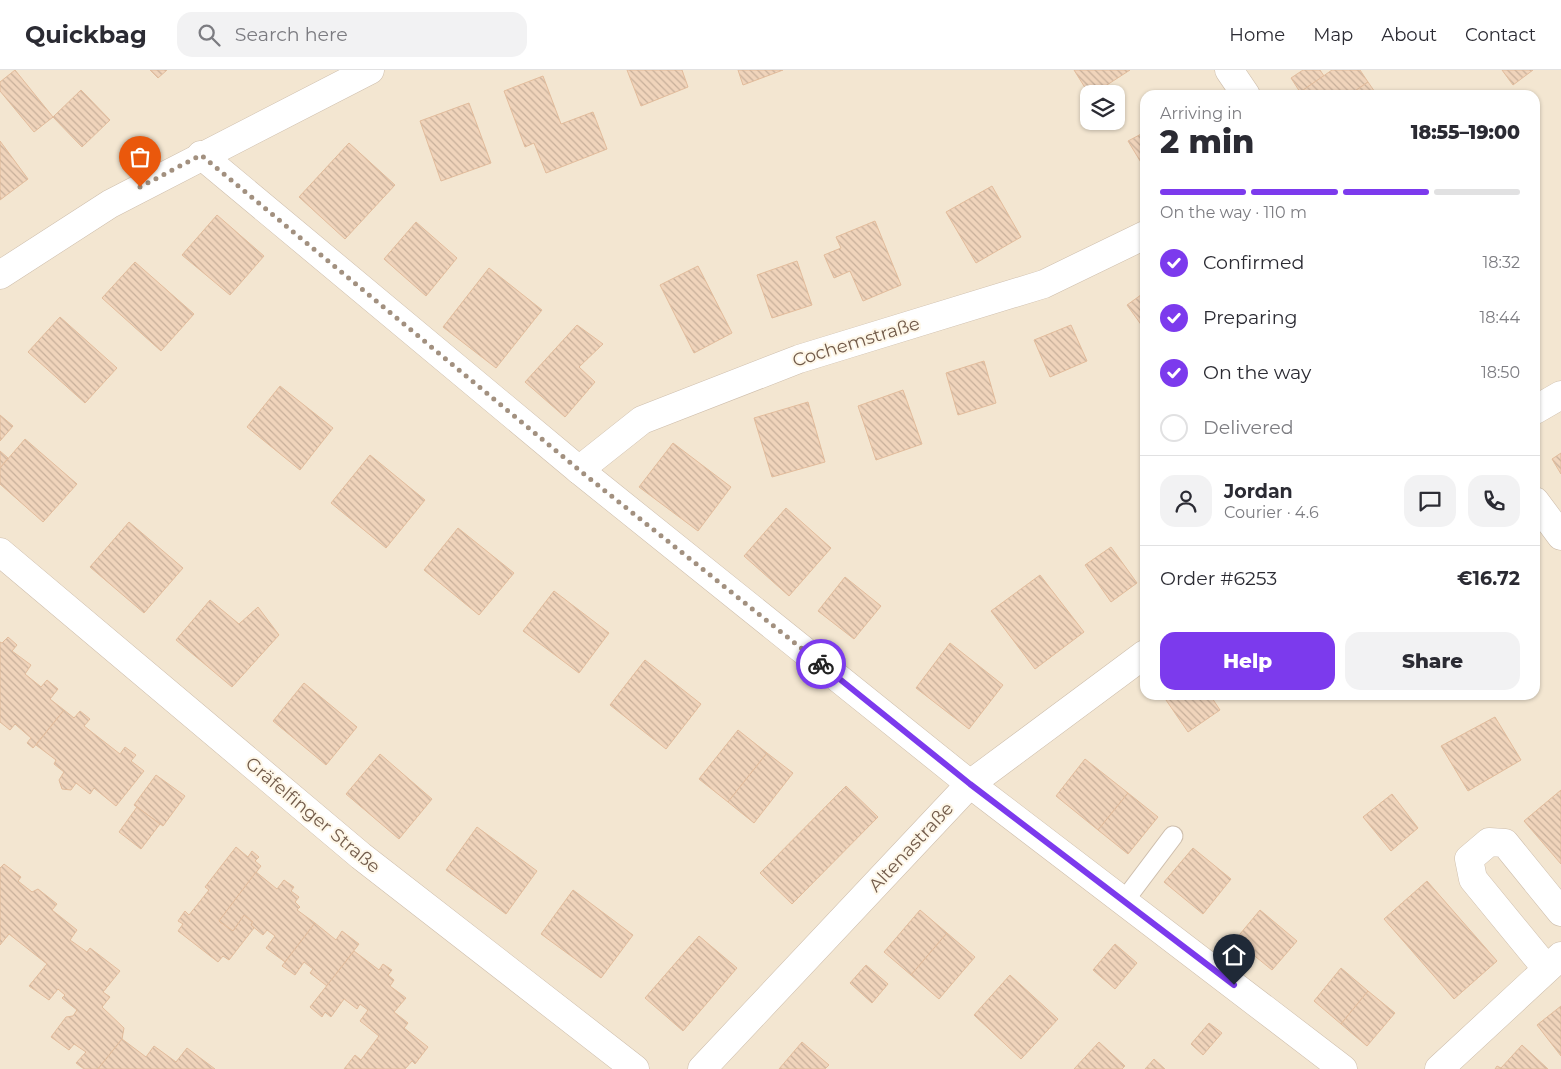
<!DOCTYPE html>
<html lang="en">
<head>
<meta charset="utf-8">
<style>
  :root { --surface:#fff; --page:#f2f2f3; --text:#2b2b33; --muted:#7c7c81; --line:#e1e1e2; --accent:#7c3aed }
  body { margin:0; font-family:Montserrat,sans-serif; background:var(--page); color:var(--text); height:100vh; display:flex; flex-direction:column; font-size:19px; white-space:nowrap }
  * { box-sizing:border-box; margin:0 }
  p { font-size:16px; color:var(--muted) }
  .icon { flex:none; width:28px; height:28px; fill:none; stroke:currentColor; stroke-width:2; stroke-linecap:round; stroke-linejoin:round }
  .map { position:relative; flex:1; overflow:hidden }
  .drawer { position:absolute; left:1140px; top:20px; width:400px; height:610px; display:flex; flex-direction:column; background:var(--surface); border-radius:15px; box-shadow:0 1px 4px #0004 }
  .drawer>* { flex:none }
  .fabs { position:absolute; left:1080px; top:15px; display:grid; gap:10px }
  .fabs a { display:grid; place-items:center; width:45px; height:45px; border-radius:10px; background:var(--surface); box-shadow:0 1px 4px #0004; font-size:25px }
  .pin { position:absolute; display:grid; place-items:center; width:42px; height:42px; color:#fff; margin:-51px -21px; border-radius:50% 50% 50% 0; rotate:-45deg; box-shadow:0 0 5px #0007 }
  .pin .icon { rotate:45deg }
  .courier { position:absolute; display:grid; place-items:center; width:50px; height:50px; margin:-25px; border:4px solid #7c3aed; border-radius:50%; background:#fff; color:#222; box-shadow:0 1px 6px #0007 }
  .head em { font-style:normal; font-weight:800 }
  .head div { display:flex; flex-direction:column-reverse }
  .head { display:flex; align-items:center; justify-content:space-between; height:85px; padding:0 20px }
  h1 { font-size:32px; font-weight:800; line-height:38px }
  .bar { display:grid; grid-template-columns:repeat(4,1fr); gap:8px 5px; align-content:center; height:60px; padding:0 20px }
  .bar i { height:6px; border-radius:4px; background:var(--line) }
  .bar .on { background:var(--accent) }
  .bar p { grid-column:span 4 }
  .line { display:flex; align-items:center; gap:12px; padding:0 20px; border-top:1px solid var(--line) }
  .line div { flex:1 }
  .round { display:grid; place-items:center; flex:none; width:52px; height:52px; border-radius:15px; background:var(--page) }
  ol { padding:0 20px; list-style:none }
  li { display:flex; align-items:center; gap:15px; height:55px }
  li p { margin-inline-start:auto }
  li .icon { padding:5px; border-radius:50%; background:var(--accent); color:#fff; stroke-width:4 }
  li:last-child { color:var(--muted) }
  li i { width:28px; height:28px; border:2px solid var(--line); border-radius:50% }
  .button { display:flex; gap:10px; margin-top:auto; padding:10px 20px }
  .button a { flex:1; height:58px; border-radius:15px; background:var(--accent); color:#fff; font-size:20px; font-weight:800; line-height:58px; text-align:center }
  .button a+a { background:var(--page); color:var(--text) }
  header { display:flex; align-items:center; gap:30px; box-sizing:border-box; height:70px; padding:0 25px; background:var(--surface); border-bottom:1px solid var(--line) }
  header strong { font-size:24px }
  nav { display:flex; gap:28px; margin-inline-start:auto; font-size:18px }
  .search { width:350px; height:45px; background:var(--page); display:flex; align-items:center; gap:12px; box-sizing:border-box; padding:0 18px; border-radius:15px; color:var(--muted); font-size:19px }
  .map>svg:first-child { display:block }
</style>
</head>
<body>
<header>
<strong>Quickbag</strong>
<div class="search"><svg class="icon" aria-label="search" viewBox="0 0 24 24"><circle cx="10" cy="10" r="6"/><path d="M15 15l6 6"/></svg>Search here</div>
<nav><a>Home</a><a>Map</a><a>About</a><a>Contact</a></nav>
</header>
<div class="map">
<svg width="1561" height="999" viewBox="0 0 1561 999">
  <defs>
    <pattern id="building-back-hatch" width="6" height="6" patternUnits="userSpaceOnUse" patternTransform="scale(1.25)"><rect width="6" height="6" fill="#f0d4bb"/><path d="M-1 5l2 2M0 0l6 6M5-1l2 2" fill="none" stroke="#c7af9a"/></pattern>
  </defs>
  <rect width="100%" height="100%" fill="#fbf3e2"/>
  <!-- residential -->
  <path fill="#f3e6d1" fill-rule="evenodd" d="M0,0H1561V999H0ZM1089,24H1116V51H1089ZM1145,25H1535V625H1145Z"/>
  <!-- building -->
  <g fill="url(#building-back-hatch)" stroke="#e2bc9c">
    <path d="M15,0L53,47L34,62L0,21V12Z"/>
    <path d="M150,0H167L158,8Z"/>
    <path d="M627,0H682L688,17L641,36Z"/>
    <path d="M738,0H783L743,15Z"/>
    <path d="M1074,0H1130L1093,24H1089Z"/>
    <path d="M1303,0H1320L1324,6L1300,22L1291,8Z"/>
    <path d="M1332,0H1360L1368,12L1349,25H1296Z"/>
    <path d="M1502,0H1533L1513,15Z"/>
    <path d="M543,6L561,54L593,42L607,79L546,103L534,73L525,77L504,21Z"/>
    <path d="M1368,12L1377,25H1349Z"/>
    <path d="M81,20L110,50L82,77L53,47Z"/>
    <path d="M469,33L491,93L441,111L420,51Z"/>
    <path d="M1145,62V99L1128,71Z"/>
    <path d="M0,71L28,109L0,130Z"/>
    <path d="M349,73L395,115L345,169L299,127Z"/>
    <path d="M992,116L1021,167L976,193L946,142Z"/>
    <path d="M217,145L264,186L230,225L182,185Z"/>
    <path d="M875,151L901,215L863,231L850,201L834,208L824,185L841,178L836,167Z"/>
    <path d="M416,152L457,188L426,226L384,189Z"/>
    <path d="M797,191L812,235L772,248L757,205Z"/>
    <path d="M135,192L194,244L161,281L102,228Z"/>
    <path d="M698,196L732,263L694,283L660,215Z"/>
    <path d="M489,198L542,240L496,298L443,257Z"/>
    <path d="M1145,222V260L1127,235Z"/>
    <path d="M60,247L117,298L85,333L28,282Z"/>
    <path d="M577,255L603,274L579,297L595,312L565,347L525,312Z"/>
    <path d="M1071,255L1087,291L1050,307L1034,270Z"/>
    <path d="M984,291L996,333L958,345L946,303Z"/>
    <path d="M280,316L333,358L300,400L247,357Z"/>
    <path d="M903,320L922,374L876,390L858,336Z"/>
    <path d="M808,332L825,392L772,407L754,348Z"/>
    <path d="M0,345L13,356L0,371Z"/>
    <path d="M25,369L77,414L43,452L0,414V398Z"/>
    <path d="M673,373L731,417L698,461L639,417Z"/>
    <path d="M0,381L8,388L0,398Z"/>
    <path d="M1561,383V404L1552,389Z"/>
    <path d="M370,385L425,430L386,478L331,433Z"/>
    <path d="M786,438L831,478L789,526L744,486Z"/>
    <path d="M129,452L183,498L144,543L90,497Z"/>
    <path d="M458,458L514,503L479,545L424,500Z"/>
    <path d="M1111,477L1137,513L1111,532L1085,495Z"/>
    <path d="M1040,505L1084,562L1035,599L991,541Z"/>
    <path d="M845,507L881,536L854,569L818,541Z"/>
    <path d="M554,521L609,563L579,603L523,561Z"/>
    <path d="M210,530L239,554L258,537L279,565L232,617L176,570Z"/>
    <path d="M8,567L17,575L12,581L31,595L25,604L41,617L47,610L58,619L50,629L64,640L33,678L27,673L31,668L15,654L10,660L0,652V572L2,573Z"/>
    <path d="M950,573L1003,615L969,659L916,618Z"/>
    <path d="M645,590L701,634L666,679L610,635Z"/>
    <path d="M304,613L357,657L326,695L273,651Z"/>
    <path d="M1173,625H1210L1220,640L1188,662L1166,630Z"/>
    <path d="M64,640L74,648L80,641L90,649L84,656L120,684L125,677L136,685L131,691L144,701L116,736L94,718L90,724L76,713L71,720L62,719L59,710L64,702L54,694L56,690L36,675Z"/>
    <path d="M1495,647L1521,690L1468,721L1441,676Z"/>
    <path d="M738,660L767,683L728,732L699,709Z"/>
    <path d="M767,683L793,703L754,753L728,732Z"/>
    <path d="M380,684L432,729L399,769L346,724Z"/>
    <path d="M1085,689L1128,723L1098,760L1056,726Z"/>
    <path d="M156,705L185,726L163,756L134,735Z"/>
    <path d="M846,716L878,747L792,834L760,803Z"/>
    <path d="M1561,720V794L1524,751Z"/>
    <path d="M1128,723L1158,747L1128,784L1098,760Z"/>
    <path d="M1392,724L1418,758L1391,781L1363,747Z"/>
    <path d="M137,737L160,754L141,779L119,762Z"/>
    <path d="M477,757L537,801L506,844L446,800Z"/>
    <path d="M236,777L248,787L252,781L259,787L255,791L261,796L219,851L233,861L244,845L253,852L251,855L254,858L229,890L223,886L218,892L178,861L183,854L178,851L185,841L189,845L209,820L205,817Z"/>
    <path d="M1193,778L1231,809L1203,844L1164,812Z"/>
    <path d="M4,794L21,807L18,811L32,822L38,819L57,834L52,840L77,860L70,870L87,882L90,878L120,901L103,922L110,927L102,937L124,958L122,969L98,999H84L76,993L86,982L74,974L69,980L51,967L66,947L73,946L77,940L62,928L65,925L58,919L49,930L29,916L47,894L9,864L0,875V798Z"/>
    <path d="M256,802L277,819L284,810L294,817L291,821L299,827L295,832L300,837L297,840L315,853L285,892L266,878L275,866L267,860L263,865L251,855L253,852L244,845L233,861L219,851Z"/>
    <path d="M1427,811L1497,891L1454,929L1384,849Z"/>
    <path d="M573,820L633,865L601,908L541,864Z"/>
    <path d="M920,840L947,863L911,905L884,882Z"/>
    <path d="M1260,840L1297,871L1272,900L1235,870Z"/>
    <path d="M315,853L336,870L342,861L359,874L327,916L310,903L313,899L304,892L295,905L282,896Z"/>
    <path d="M947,863L975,887L939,929L911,905Z"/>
    <path d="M699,866L737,898L683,961L645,928Z"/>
    <path d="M1115,874L1137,893L1115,919L1093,900Z"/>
    <path d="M354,881L379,900L383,894L392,900L388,905L394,910L390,916L406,928L394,942L408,953L404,958L428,977L415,994L412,991L405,999H344L355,985L361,990L379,966L360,951L368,940L360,934L357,939L344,929L331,947L325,942L322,947L310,937Z"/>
    <path d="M866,895L888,914L872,933L850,913Z"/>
    <path d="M1341,898L1368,921L1341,954L1314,931Z"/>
    <path d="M1010,905L1058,949L1021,989L974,945Z"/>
    <path d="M1368,921L1395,943L1367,976L1341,954Z"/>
    <path d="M1561,936V986L1537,955Z"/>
    <path d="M1209,953L1222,963L1203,985L1191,974Z"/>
    <path d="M122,969L146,987L154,976L176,992L187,978L215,999H98Z"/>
    <path d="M802,972L829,995L825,999H779Z"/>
    <path d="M1099,972L1125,996L1122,999H1074Z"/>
    <path d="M1522,975L1548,999H1495L1497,996L1501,998Z"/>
    <path d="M1154,989L1165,999H1145Z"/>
  </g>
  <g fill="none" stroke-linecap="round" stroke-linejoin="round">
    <defs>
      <path id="service" d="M1124,831L1173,766"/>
      <g id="minor">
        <path d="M1229,0L1246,25"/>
        <path d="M201,85L579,400L970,714L1343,999"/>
        <path d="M0,205L110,134L370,0"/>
        <path d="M1535,340L1561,325"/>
        <path d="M579,400L642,350L799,289L1044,214L1145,165"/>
        <path d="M1535,431L1561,466"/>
        <path d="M0,482L361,786L635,999"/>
        <path d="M1546,898L1473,809L1469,789L1489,772L1505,773L1561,842"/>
        <path d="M702,999L970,714L1145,584"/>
        <path d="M1439,999L1561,886"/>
      </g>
    </defs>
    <!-- service casing -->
    <use href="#service" stroke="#cebeac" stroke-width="21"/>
    <!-- minor casing -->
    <use href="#minor" stroke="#cebeac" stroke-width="29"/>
    <!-- service -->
    <use href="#service" stroke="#fff" stroke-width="19"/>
    <!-- minor -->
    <use href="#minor" stroke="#fff" stroke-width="28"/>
  </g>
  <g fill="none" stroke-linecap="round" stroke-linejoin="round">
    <!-- done -->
    <path stroke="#a2907f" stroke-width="5" stroke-dasharray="0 9" d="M140,117L201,85L579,400L821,594"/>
    <!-- route -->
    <path stroke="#7c3aed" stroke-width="6" d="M821,594L970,714L1234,915"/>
  </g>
  <g text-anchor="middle" stroke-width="4" stroke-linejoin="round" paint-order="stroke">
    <!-- street labels -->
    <g font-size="18" fill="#725b4a" stroke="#fef7e8">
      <text transform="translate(856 272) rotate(-17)" y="6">Cochemstraße</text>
      <text transform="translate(313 745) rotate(40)" y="6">Gräfelfinger Straße</text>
      <text transform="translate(911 777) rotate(-47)" y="6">Altenastraße</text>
    </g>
  </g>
</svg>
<div class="fabs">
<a><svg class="icon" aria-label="layers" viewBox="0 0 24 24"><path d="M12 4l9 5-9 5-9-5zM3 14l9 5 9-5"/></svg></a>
</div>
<div class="pin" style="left:140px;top:117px;background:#ea580c"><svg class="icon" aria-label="bag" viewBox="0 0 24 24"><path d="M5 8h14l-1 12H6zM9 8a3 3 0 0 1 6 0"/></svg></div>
<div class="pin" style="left:1234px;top:915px;background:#1f2937"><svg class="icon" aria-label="home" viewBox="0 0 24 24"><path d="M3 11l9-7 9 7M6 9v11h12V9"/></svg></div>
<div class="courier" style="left:821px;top:594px"><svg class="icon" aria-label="bike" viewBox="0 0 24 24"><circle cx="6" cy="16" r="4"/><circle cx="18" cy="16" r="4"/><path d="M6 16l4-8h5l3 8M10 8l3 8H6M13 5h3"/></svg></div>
<section class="drawer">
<div class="head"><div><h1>2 min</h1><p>Arriving in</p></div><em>18:55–19:00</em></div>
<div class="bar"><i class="on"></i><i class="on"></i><i class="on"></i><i></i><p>On the way · 110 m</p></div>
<ol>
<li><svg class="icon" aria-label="check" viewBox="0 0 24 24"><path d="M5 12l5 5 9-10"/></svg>Confirmed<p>18:32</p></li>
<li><svg class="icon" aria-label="check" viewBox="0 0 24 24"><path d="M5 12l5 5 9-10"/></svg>Preparing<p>18:44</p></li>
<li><svg class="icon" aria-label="check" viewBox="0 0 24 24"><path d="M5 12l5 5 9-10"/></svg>On the way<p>18:50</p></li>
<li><i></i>Delivered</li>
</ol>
<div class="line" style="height:90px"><a class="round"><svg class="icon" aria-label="person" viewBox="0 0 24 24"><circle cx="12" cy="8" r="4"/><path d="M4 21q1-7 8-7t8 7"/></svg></a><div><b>Jordan</b><p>Courier · 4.6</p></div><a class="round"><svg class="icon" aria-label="chat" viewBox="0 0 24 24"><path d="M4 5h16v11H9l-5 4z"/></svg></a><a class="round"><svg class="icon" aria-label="phone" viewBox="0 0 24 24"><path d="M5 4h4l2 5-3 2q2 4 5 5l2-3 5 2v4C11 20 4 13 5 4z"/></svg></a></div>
<div class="line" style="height:65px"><div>Order #6253</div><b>€16.72</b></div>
<div class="button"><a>Help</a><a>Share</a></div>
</section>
</div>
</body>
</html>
